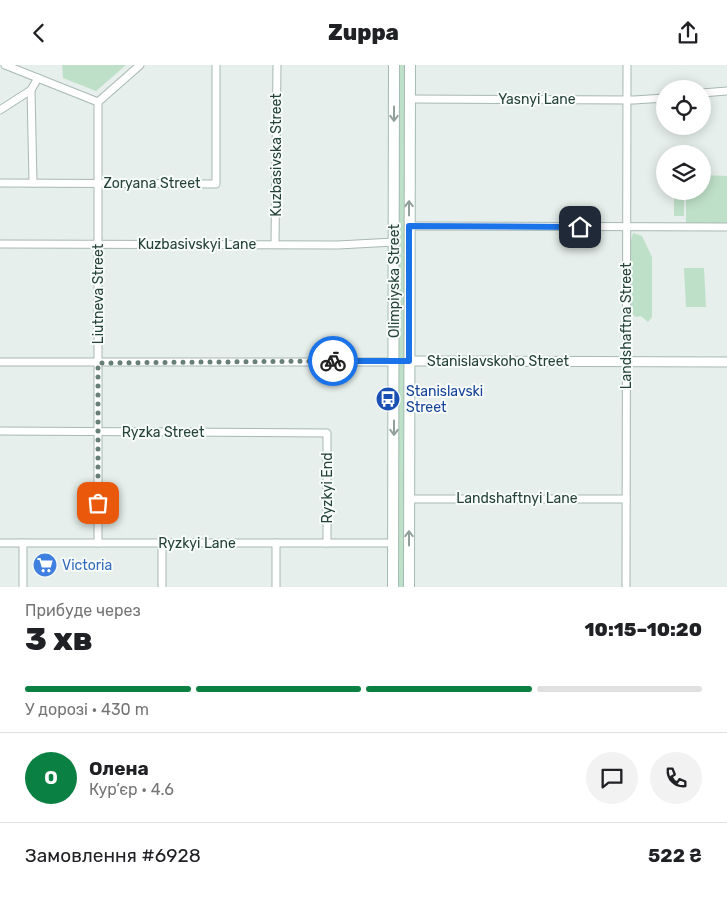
<!DOCTYPE html>
<html lang="uk">
<head>
<meta charset="utf-8">
<style>
  :root { --surface:#fff; --page:#f2f2f2; --text:#202124; --muted:#757577; --line:#e0e0e0; --accent:#0b8043 }
  body { margin:0; font-family:Rubik,sans-serif; background:var(--page); color:var(--text); height:100vh; display:flex; flex-direction:column; font-size:19px; white-space:nowrap }
  * { box-sizing:border-box; margin:0 }
  p { font-size:16px; color:var(--muted) }
  .icon { flex:none; width:28px; height:28px; fill:none; stroke:currentColor; stroke-width:2; stroke-linecap:round; stroke-linejoin:round }
  .map { position:relative; height:522px; overflow:hidden }
  .sheet { display:flex; flex-direction:column; background:var(--surface); flex:1 }
  .sheet>* { flex:none }
  .tools { position:absolute; left:656px; top:15px; display:grid; gap:10px }
  .tools a { display:grid; place-items:center; width:55px; height:55px; border-radius:50%; background:var(--surface); box-shadow:0 2px 12px #0003; font-size:25px }
  .pin { position:absolute; display:grid; place-items:center; width:42px; height:42px; color:#fff; margin:-21px; border-radius:10px; box-shadow:0 2px 8px #0006 }
  .courier { position:absolute; display:grid; place-items:center; width:50px; height:50px; margin:-25px; border:4px solid #1a73e8; border-radius:50%; background:#fff; color:#222; box-shadow:0 1px 6px #0007 }
  .overview em { font-style:normal; font-weight:800 }
  .overview div { display:flex; flex-direction:column-reverse }
  .overview { display:flex; align-items:center; justify-content:space-between; height:85px; padding:0 25px }
  h1 { font-size:32px; font-weight:800; line-height:38px }
  .bar { display:grid; grid-template-columns:repeat(4,1fr); gap:8px 5px; align-content:center; height:60px; padding:0 25px }
  .bar i { height:6px; border-radius:4px; background:var(--line) }
  .bar .active { background:var(--accent) }
  .bar p { grid-column:span 4 }
  .line { display:flex; align-items:center; gap:12px; padding:0 25px; border-top:1px solid var(--line) }
  .line div { flex:1 }
  .round { display:grid; place-items:center; flex:none; width:52px; height:52px; border-radius:26px; background:var(--page) }
  header { display:flex; justify-content:space-between; align-items:center; height:65px; padding:0 25px; background:var(--surface); font-size:22px; font-weight:800 }
  .map>svg:first-child { display:block }
</style>
</head>
<body>
<header><svg class="icon" aria-label="back" viewBox="0 0 24 24"><path d="M15 5l-7 7 7 7"/></svg>Zuppa<svg class="icon" aria-label="share" viewBox="0 0 24 24"><path d="M12 15V3M7 8l5-5 5 5M5 13v7h14v-7"/></svg></header>
<div class="map">
<svg width="727" height="522" viewBox="0 0 727 522">
  <rect width="100%" height="100%" fill="#e6efeb"/>
  <!-- green -->
  <g fill="#bfe0c8">
    <path d="M62,0H126L96,26L63,13Z"/>
    <path d="M394,0H410L409,522H393Z"/>
    <path d="M703,110L727,111V160H686V126H702Z"/>
    <rect x="674" y="126" width="10" height="25"/>
    <path d="M633,168L642,171L652,192V252L648,257L641,251L636,252L630,248L631,176Z"/>
    <path d="M684,203H704L706,242H686Z"/>
  </g>
  <g fill="none" stroke-linecap="round" stroke-linejoin="round">
    <defs>
      <g id="minor">
        <path d="M5,0L98,37"/>
        <path d="M31,25L33,118"/>
        <path d="M702,28L727,26"/>
        <path d="M410,34L634,35L665,33"/>
        <path d="M0,45L31,25L38,13"/>
        <path d="M0,118L216,119V0"/>
        <path d="M409,161L727,162"/>
        <path d="M0,179L338,180L394,177"/>
        <path d="M275,179L277,0"/>
        <path d="M0,297H394"/>
        <path d="M0,366L327,368V478"/>
        <path d="M409,434H626"/>
        <path d="M0,478H394"/>
        <path d="M98,478V37L140,0"/>
        <path d="M162,478V522"/>
        <path d="M23,522V478"/>
        <path d="M276,522V478"/>
        <path d="M626,522L627,0"/>
      </g>
      <path id="tertiary" d="M409,296L727,297"/>
      <g id="secondary">
        <path d="M393,522L394,0"/>
        <path d="M409,522L410,0"/>
      </g>
    </defs>
    <!-- minor casing -->
    <use href="#minor" stroke="#a8b8b2" stroke-width="9"/>
    <!-- tertiary casing -->
    <use href="#tertiary" stroke="#a8b8b2" stroke-width="11"/>
    <!-- secondary casing -->
    <use href="#secondary" stroke="#a4bbb3" stroke-width="12"/>
    <!-- minor -->
    <use href="#minor" stroke="#fff" stroke-width="7"/>
    <!-- tertiary -->
    <use href="#tertiary" stroke="#fff" stroke-width="9"/>
    <!-- secondary -->
    <use href="#secondary" stroke="#fff" stroke-width="10"/>
  </g>
  <!-- one-way arrows -->
  <defs><path id="oneway-shaft" d="M-6 0H5M1.5-3L5.5 0L1.5 3" fill="none" stroke-width="1.6" stroke-linecap="round" stroke-linejoin="round" transform="scale(1.25)"/></defs>
  <g stroke="#92a09c">
    <use href="#oneway-shaft" transform="translate(394 49) rotate(90)"/>
    <use href="#oneway-shaft" transform="translate(409 143) rotate(-90)"/>
    <use href="#oneway-shaft" transform="translate(394 363) rotate(90)"/>
    <use href="#oneway-shaft" transform="translate(409 473) rotate(-90)"/>
  </g>
  <g fill="none" stroke-linecap="round" stroke-linejoin="round">
    <!-- done -->
    <path stroke="#687f78" stroke-width="5" stroke-dasharray="0 9" d="M98,438V298L333,296"/>
    <!-- route -->
    <path stroke="#1a73e8" stroke-width="6" d="M333,296H409V161L580,162"/>
  </g>
  <!-- icons -->
  <defs>
    <symbol id="bus-disc" viewBox="-11 -11 22 22"><circle r="9.5" fill="#1a4fb4" stroke="#f7fbf9"/><path d="M-5-6H5V4H4V6H2V4H-2V6H-4V4H-5ZM-3.5-4V0h7V-4ZM-3.5 1.2v1.5H-2V1.2ZM2 1.2v1.5H3.5V1.2Z" fill="#fff"/></symbol>
    <symbol id="supermarket-disc" viewBox="-11 -11 22 22"><circle r="9.5" fill="#3f7fe0" stroke="#f7fbf9"/><path d="M-6-5.5h2.5l.6 2H6L4.5 2H-2.5L-4.4-4H-6ZM-1.5 3.2a1.3 1.3 0 1 0 .1 0ZM3 3.2a1.3 1.3 0 1 0 .1 0Z" fill="#fff"/></symbol>
  </defs>
  <g fill-rule="evenodd">
    <use href="#bus-disc" x="374" y="320" width="28" height="28"/>
    <use href="#supermarket-disc" x="31" y="486" width="28" height="28"/>
  </g>
  <g text-anchor="middle" stroke-width="4" stroke-linejoin="round" paint-order="stroke">
    <!-- street labels -->
    <g font-size="14" fill="#24423a" stroke="#f7fbf9">
      <text x="537" y="39">Yasnyi Lane</text>
      <text transform="translate(276 90) rotate(-90)" y="5">Kuzbasivska Street</text>
      <text x="152" y="123">Zoryana Street</text>
      <text x="197" y="184">Kuzbasivskyi Lane</text>
      <text transform="translate(394 216) rotate(-90)" y="5">Olimpiyska Street</text>
      <text transform="translate(98 229) rotate(-90)" y="5">Liutneva Street</text>
      <text transform="translate(626 261) rotate(-90)" y="5">Landshaftna Street</text>
      <text x="498" y="301">Stanislavskoho Street</text>
      <text x="163" y="372">Ryzka Street</text>
      <text transform="translate(327 423) rotate(-90)" y="5">Ryzkyi End</text>
      <text x="517" y="438">Landshaftnyi Lane</text>
      <text x="197" y="483">Ryzkyi Lane</text>
    </g>
    <!-- transit labels -->
    <g font-size="14" fill="#164399" stroke="#f7fbf9" text-anchor="start">
      <text x="406" y="331">Stanislavski<tspan x="406" dy="16">Street</tspan></text>
    </g>
    <!-- shop labels -->
    <g font-size="14" fill="#366cbe" stroke="#f7fbf9" text-anchor="start">
      <text x="62" y="505">Victoria</text>
    </g>
  </g>
</svg>
<div class="tools">
<a><svg class="icon" aria-label="locate" viewBox="0 0 24 24"><circle cx="12" cy="12" r="6"/><path d="M12 2v4M12 18v4M2 12h4M18 12h4"/></svg></a>
<a><svg class="icon" aria-label="layers" viewBox="0 0 24 24"><path d="M12 4l9 5-9 5-9-5zM3 14l9 5 9-5"/></svg></a>
</div>
<div class="pin" style="left:98px;top:438px;background:#ea580c"><svg class="icon" aria-label="bag" viewBox="0 0 24 24"><path d="M5 8h14l-1 12H6zM9 8a3 3 0 0 1 6 0"/></svg></div>
<div class="pin" style="left:580px;top:162px;background:#1f2937"><svg class="icon" aria-label="home" viewBox="0 0 24 24"><path d="M3 11l9-7 9 7M6 9v11h12V9"/></svg></div>
<div class="courier" style="left:333px;top:296px"><svg class="icon" aria-label="bike" viewBox="0 0 24 24"><circle cx="6" cy="16" r="4"/><circle cx="18" cy="16" r="4"/><path d="M6 16l4-8h5l3 8M10 8l3 8H6M13 5h3"/></svg></div>
</div>
<section class="sheet">
<div class="overview"><div><h1>3 хв</h1><p>Прибуде через</p></div><em>10:15–10:20</em></div>
<div class="bar"><i class="active"></i><i class="active"></i><i class="active"></i><i></i><p>У дорозі · 430 m</p></div>
<div class="line" style="height:90px"><b class="round" style="background:var(--accent);color:#fff">О</b><div><b>Олена</b><p>Кур’єр · 4.6</p></div><a class="round"><svg class="icon" aria-label="chat" viewBox="0 0 24 24"><path d="M4 5h16v11H9l-5 4z"/></svg></a><a class="round"><svg class="icon" aria-label="phone" viewBox="0 0 24 24"><path d="M5 4h4l2 5-3 2q2 4 5 5l2-3 5 2v4C11 20 4 13 5 4z"/></svg></a></div>
<div class="line" style="height:65px"><div>Замовлення #6928</div><b>522 ₴</b></div>
</section>
</body>
</html>
